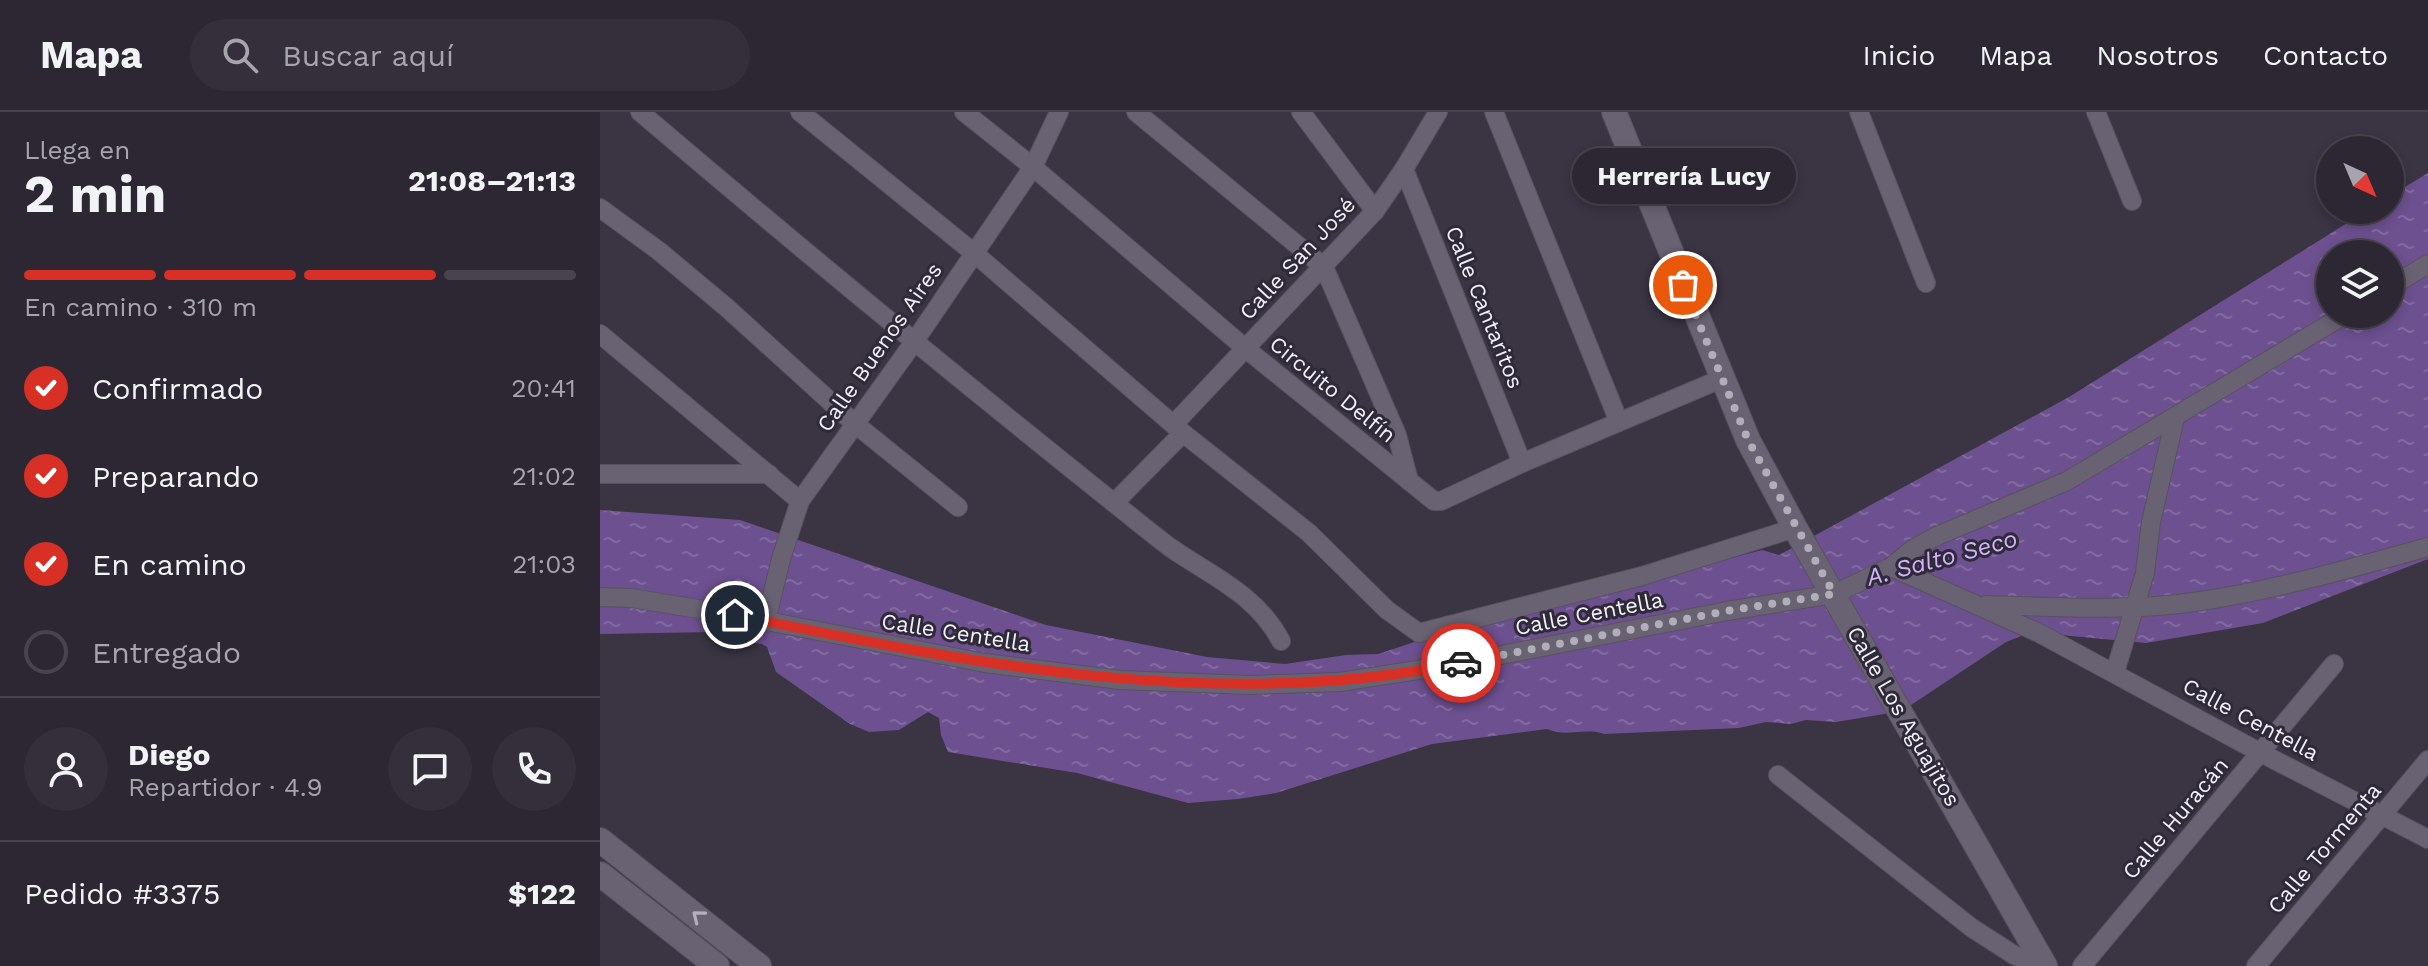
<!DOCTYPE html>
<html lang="es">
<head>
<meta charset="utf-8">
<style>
  :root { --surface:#2c2732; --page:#342f3a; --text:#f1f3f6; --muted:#a6a5ac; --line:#48444d; --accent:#d93025 }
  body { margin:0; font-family:"Work Sans",sans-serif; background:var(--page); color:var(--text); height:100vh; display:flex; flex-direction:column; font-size:30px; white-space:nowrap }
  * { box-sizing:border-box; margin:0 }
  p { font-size:26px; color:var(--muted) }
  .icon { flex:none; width:44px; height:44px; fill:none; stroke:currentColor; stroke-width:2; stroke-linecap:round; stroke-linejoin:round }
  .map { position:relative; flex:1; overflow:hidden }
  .details { display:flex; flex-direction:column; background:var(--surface); width:600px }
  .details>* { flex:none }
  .needle { width:52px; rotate:136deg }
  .fabs { position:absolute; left:1716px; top:24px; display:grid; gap:16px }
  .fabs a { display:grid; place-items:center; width:88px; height:88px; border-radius:50%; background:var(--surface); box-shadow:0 4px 12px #0003,0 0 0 2px var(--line); font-size:40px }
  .pin { position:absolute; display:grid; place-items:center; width:68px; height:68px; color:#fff; margin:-34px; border:4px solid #fff; border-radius:50%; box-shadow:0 2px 8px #0007 }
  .courier { position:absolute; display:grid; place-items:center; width:80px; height:80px; margin:-40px; border:6px solid #d93025; border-radius:50%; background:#fff; color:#222; box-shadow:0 2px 10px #0007 }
  .bubble { position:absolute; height:56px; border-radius:28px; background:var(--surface); box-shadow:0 4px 12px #0003,0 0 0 2px var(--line); font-size:26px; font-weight:700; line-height:56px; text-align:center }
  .overview em { font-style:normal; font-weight:700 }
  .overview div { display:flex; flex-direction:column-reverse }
  .overview { display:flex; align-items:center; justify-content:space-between; height:136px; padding:0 24px }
  h1 { font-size:52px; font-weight:700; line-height:60px }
  .bar { display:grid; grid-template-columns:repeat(4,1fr); gap:12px 8px; align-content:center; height:96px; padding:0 24px }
  .bar i { height:10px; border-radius:6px; background:var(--line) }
  .bar .selected { background:var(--accent) }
  .bar p { grid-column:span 4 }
  .line { display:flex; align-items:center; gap:20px; padding:0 24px; border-top:2px solid var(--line) }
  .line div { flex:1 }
  .round { display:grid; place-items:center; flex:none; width:84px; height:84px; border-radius:42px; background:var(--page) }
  ol { padding:0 24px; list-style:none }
  li { display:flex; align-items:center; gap:24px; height:88px }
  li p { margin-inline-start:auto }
  li .icon { padding:8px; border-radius:50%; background:var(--accent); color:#fff; stroke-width:4 }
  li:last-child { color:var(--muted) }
  li i { width:44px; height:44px; border:4px solid var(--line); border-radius:50% }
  header { display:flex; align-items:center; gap:48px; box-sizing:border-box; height:112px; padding:0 40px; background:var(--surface); border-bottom:2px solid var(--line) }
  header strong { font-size:38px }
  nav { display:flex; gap:44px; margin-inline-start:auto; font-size:28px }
  .search { width:560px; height:72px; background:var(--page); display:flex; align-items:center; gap:20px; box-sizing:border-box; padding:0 28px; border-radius:44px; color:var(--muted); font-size:30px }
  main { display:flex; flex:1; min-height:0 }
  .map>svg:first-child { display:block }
</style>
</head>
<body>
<header>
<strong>Mapa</strong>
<div class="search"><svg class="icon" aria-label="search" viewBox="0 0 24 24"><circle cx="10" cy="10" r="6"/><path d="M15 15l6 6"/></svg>Buscar aquí</div>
<nav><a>Inicio</a><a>Mapa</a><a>Nosotros</a><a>Contacto</a></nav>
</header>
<main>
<section class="details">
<div class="overview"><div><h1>2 min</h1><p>Llega en</p></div><em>21:08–21:13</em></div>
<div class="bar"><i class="selected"></i><i class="selected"></i><i class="selected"></i><i></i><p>En camino · 310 m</p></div>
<ol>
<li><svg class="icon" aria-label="check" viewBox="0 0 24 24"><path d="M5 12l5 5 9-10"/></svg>Confirmado<p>20:41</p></li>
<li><svg class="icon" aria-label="check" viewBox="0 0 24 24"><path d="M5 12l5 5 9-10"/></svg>Preparando<p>21:02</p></li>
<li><svg class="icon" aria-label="check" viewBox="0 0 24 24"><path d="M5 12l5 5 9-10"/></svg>En camino<p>21:03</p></li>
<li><i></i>Entregado</li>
</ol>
<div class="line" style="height:144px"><a class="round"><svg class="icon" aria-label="person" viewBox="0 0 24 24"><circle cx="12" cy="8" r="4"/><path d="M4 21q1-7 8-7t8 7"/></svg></a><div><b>Diego</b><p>Repartidor · 4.9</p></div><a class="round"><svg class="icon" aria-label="chat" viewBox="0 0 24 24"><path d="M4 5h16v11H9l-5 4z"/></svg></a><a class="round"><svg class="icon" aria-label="phone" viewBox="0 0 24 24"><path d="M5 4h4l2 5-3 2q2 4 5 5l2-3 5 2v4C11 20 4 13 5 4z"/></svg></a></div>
<div class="line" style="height:104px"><div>Pedido #3375</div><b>$122</b></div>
</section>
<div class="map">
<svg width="1828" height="854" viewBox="0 0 1828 854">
  <defs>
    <pattern id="water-ripples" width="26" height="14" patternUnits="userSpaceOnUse" patternTransform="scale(2)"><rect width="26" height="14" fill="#6c508f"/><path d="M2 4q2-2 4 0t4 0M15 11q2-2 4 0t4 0" fill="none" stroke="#816aa0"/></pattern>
  </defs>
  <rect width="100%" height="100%" fill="#3a3443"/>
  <!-- water -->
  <path fill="url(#water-ripples)" fill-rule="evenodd" d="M1828,61V447L1663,511L1546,531L1439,521L1424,523L1406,530L1302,599L1236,610L1206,608L1191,612L1166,610L1139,616L1004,622C985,615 966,626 947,617L832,632L676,681L638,687L588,691L477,661L348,640L341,623L339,606L328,600L299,618L269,620L250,612L176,560L167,535L162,532L125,527L113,520L0,522V398L140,408L446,513L607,545L685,552L746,543L778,542L842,521L1162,438L1179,443L1469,285L1768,98H1790V84ZM1730,142H1790V202H1730Z"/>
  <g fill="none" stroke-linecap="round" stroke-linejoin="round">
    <defs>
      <g id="minor">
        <path d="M40,0C196,133 354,263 514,391C533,406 552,422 571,436C613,465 656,482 681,529"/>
        <path d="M200,0L374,141L583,321L709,421L787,498L819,521L1042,464L1195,416"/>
        <path d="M364,0L433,55L645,236L834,389H841L922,351L1121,267"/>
        <path d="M536,0L724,155L797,323L809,369"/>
        <path d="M701,0L775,99"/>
        <path d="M894,0L1019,310"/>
        <path d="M1259,0L1326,171"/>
        <path d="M1496,0L1532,89"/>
        <path d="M804,57L922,351"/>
        <path d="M0,96L59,139L126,195L254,311L358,395"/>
        <path d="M1790,175L1828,152"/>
        <path d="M0,222L200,389"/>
        <path d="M574,312L775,99L804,57L838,0"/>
        <path d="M0,362H169"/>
        <path d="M514,391L583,321"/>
        <path d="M1291,455L1313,437L1337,424L1467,369L1746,202"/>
        <path d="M0,485L31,486L135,503L385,551L520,568L650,573L740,570L850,553L1127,499L1234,482L1291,455L1439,521L1661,641L1828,727"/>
        <path d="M1387,493C1458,495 1531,500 1601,489C1678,477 1753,456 1828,435"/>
        <path d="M166,509L181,447L200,389L314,230L433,55L459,0"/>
        <path d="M1515,560L1545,461L1551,410L1575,306"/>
        <path d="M1178,663L1372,816L1414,843L1439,854"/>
        <path d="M1482,854L1734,552"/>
        <path d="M1656,854L1828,648"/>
      </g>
      <g id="tertiary">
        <path d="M1014,0L1148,328L1195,416L1445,854"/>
        <path d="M0,728L159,854"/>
        <path d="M0,762L117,854"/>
      </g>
    </defs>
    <!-- minor casing -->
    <use href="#minor" stroke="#57525f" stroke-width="20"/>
    <!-- tertiary casing -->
    <use href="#tertiary" stroke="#57525f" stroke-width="26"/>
    <!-- minor -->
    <use href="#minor" stroke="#696273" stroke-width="18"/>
    <!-- tertiary -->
    <use href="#tertiary" stroke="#696273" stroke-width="24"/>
  </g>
  <!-- one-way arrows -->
  <defs><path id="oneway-chevron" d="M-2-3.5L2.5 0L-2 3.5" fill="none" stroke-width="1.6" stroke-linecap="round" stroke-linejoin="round" transform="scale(2)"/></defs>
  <use stroke="#b4b0bc" href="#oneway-chevron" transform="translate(98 804) rotate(-141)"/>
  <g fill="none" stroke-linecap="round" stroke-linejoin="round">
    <!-- done -->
    <path stroke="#b2aeb9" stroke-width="8" stroke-dasharray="0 14.4" d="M861,551L1127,499L1234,482L1148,328L1083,173"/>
    <!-- route -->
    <path stroke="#d93025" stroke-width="10" d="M135,503C374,552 618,601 861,551"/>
  </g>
  <g text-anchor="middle" stroke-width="6" stroke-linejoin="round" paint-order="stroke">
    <!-- street labels -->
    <g font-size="22" fill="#f2eff8" stroke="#2f2a38">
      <text transform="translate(697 146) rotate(-47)" y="8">Calle San José</text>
      <text transform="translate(885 195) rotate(68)" y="8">Calle Cantaritos</text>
      <text transform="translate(279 235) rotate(-55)" y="8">Calle Buenos Aires</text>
      <text transform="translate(733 277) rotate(39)" y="8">Circuito Delfín</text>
      <text transform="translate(989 501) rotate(-11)" y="8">Calle Centella</text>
      <text transform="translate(356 520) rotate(9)" y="8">Calle Centella</text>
      <text transform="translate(1304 604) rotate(60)" y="8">Calle Los Aguajitos</text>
      <text transform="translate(1651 607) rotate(28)" y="8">Calle Centella</text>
      <text transform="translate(1575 706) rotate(-50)" y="8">Calle Huracán</text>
      <text transform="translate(1724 736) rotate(-50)" y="8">Calle Tormenta</text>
    </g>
    <!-- water labels -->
    <g font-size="24" font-style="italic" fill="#d1b2fb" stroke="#2f2a38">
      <text transform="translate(1342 446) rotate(-15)" y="8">A. Salto Seco</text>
    </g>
  </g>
</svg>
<div class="fabs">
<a><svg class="needle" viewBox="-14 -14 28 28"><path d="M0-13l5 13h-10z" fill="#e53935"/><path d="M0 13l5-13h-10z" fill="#a6a5ac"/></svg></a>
<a><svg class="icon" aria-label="layers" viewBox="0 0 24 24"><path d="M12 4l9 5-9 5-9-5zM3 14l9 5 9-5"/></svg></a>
</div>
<div class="pin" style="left:1083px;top:173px;background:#ea580c"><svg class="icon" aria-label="bag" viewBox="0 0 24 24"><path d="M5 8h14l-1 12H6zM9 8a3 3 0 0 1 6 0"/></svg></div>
<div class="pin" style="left:135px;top:503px;background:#1f2937"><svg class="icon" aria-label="home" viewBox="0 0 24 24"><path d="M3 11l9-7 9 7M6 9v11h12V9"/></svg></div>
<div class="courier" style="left:861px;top:551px"><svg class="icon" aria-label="car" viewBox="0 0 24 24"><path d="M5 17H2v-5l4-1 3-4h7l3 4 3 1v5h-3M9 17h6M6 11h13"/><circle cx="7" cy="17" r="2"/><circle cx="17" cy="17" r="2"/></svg></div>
<div class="bubble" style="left:972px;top:36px;width:224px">Herrería Lucy</div>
</div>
</main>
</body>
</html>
